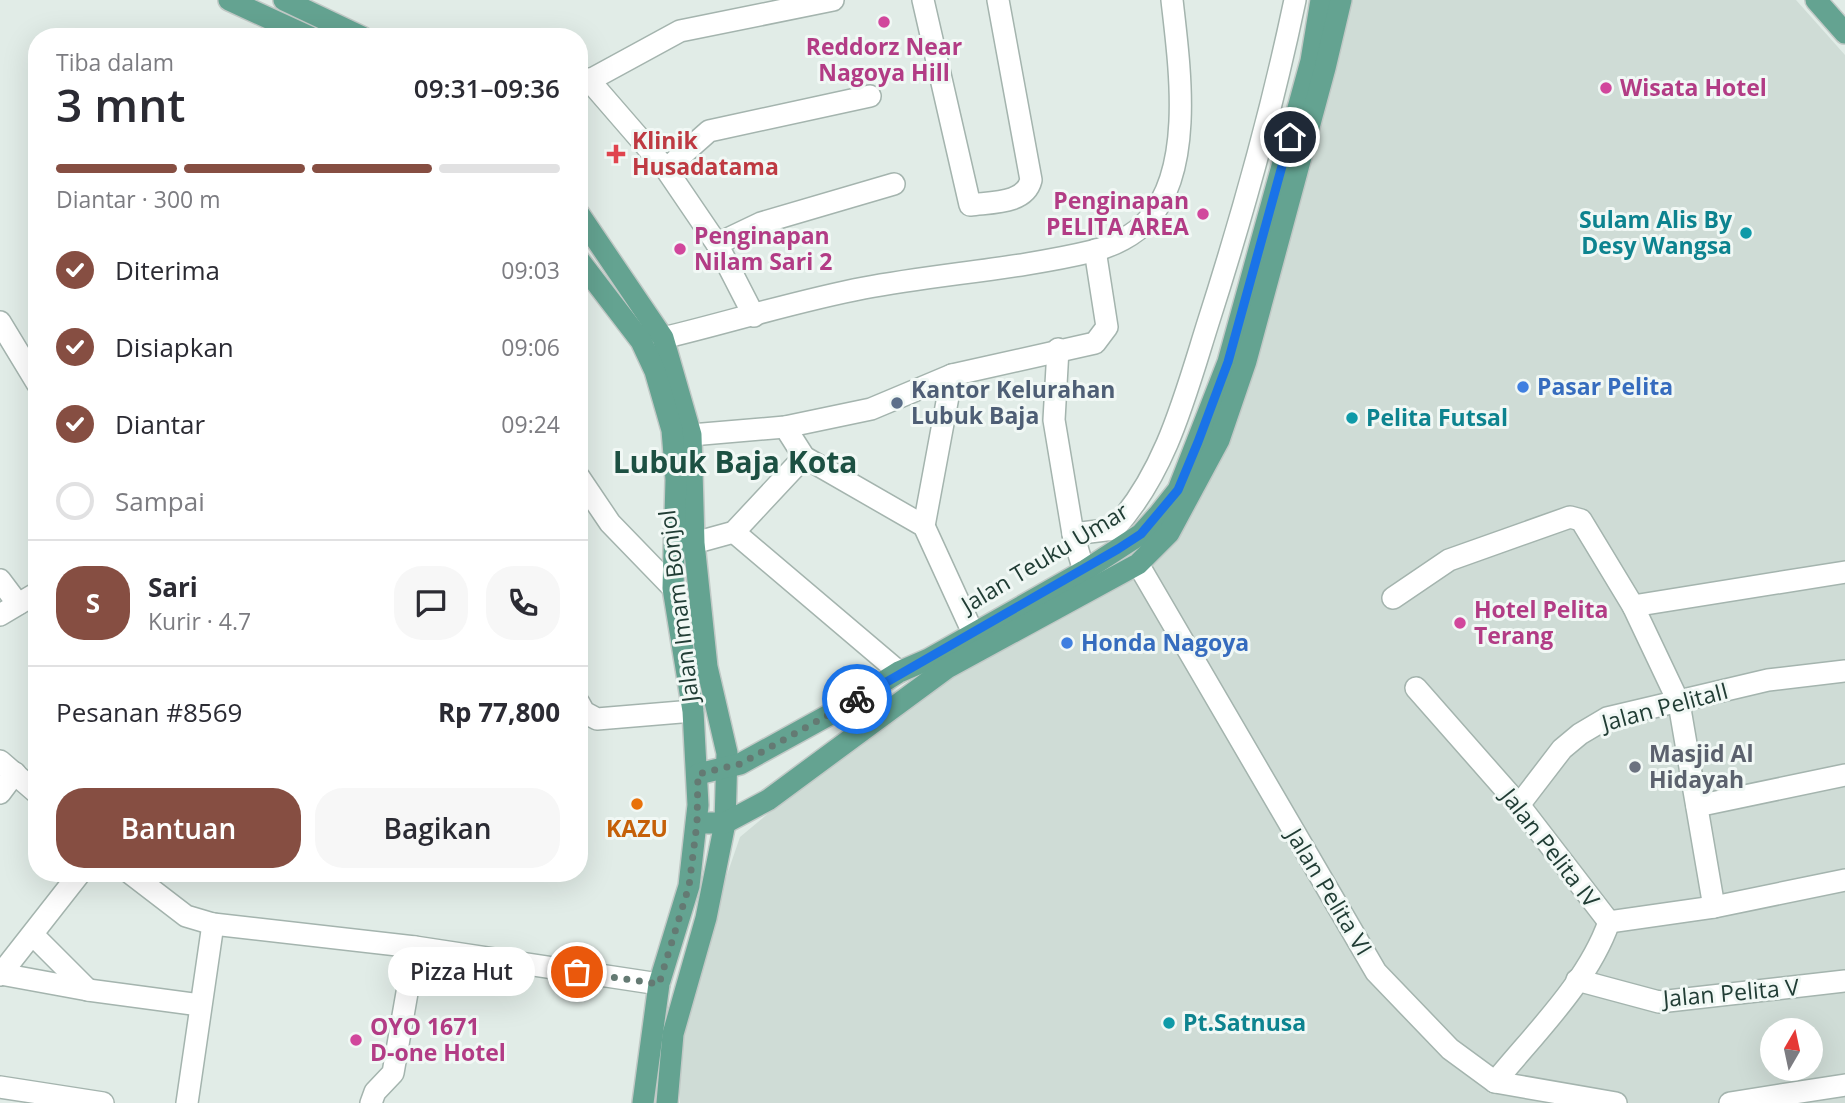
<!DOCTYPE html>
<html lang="id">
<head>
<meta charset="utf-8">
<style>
  :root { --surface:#fff; --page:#f7f7f7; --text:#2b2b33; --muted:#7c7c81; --line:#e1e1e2; --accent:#864e42 }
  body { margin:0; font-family:"Open Sans",sans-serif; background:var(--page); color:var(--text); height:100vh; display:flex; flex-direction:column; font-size:26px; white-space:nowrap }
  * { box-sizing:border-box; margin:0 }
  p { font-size:23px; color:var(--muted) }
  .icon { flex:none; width:38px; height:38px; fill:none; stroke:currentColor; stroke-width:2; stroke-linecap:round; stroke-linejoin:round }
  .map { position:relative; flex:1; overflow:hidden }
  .details { position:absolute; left:28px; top:28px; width:560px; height:854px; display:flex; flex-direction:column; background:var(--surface); border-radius:28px; box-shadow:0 7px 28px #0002 }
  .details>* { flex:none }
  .needle { width:46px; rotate:9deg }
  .tools { position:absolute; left:1760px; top:1018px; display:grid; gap:14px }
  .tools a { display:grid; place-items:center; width:63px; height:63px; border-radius:50%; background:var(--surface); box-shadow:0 7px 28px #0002; font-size:35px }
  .pin { position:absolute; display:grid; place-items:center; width:60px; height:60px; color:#fff; margin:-30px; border:4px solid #fff; border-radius:50%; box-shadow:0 2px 7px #0007 }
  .courier { position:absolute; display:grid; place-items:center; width:70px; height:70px; margin:-35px; border:5px solid #1a73e8; border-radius:50%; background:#fff; color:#222; box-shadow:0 2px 9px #0007 }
  .bubble { position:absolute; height:49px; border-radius:24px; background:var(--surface); box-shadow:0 7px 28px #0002; font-size:23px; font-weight:600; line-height:49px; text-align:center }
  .head em { font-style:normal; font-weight:600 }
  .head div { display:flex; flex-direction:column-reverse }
  .head { display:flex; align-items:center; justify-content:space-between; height:119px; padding:0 28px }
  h1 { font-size:46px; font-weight:600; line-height:52px }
  .bar { display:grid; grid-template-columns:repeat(4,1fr); gap:10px 7px; align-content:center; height:84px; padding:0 28px }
  .bar i { height:9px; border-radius:5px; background:var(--line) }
  .bar .active { background:var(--accent) }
  .bar p { grid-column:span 4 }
  .line { display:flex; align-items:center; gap:18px; padding:0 28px; border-top:2px solid var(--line) }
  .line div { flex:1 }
  .round { display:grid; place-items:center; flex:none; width:74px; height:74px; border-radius:28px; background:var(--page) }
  ol { padding:0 28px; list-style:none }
  li { display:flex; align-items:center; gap:21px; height:77px }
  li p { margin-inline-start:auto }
  li .icon { padding:7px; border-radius:50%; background:var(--accent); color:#fff; stroke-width:4 }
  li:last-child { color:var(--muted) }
  li i { width:38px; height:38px; border:4px solid var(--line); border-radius:50% }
  .action { display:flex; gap:14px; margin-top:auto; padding:14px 28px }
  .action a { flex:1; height:80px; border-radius:28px; background:var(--accent); color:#fff; font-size:28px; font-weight:600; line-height:80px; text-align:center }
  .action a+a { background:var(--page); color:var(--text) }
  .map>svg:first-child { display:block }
</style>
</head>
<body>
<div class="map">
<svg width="1845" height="1103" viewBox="0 0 1845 1103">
  <rect width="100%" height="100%" fill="#e1ece7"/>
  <!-- built -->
  <path fill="#cfdcd6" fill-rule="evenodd" d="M1321,0H1796L1845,55V1103H680L678,1017L740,837L943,667L1145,565L1241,336ZM1773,1031H1811V1069H1773Z"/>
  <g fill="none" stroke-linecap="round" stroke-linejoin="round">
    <defs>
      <g id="minor">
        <path d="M923,0L970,205C992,202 1025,204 1031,180L998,0"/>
        <path d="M588,79L666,169L717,244L754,316"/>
        <path d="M579,86L680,31L833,0"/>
        <path d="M666,169L709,131L870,96"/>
        <path d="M717,244L761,223L894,184"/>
        <path d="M0,322L37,383"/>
        <path d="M663,338C730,322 796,301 864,288C939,274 1018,269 1093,251C1113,246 1135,235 1148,220C1195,168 1179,63 1172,0"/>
        <path d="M1058,349L1054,420L1073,534L1084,571"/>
        <path d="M785,427L804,457L924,526L973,633"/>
        <path d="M691,435L785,427L871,409L952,375L1095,343L1107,327L1095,250"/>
        <path d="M579,477L610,523L673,588"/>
        <path d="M924,526L952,375"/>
        <path d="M734,532L899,672"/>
        <path d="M1073,534L1114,529C1166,472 1185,396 1208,323C1242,217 1272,110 1295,0"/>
        <path d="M694,543L734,532L804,457"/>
        <path d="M1138,564L1376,972L1450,1049L1495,1082L1616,1103"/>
        <path d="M0,580L18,604"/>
        <path d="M1393,598L1449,560L1570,517L1581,520L1633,606L1679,703L1714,907"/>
        <path d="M1633,606L1845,572"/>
        <path d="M0,615L37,593"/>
        <path d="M1416,688L1519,805L1609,922"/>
        <path d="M579,703L584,712L597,719L693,711"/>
        <path d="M0,761L37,793"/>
        <path d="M0,793L15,773"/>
        <path d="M1519,805L1562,749L1580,734L1607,718L1768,680L1845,671"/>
        <path d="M1697,806L1845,775"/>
        <path d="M130,873L186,916L213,924L415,947L659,984"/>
        <path d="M1609,922L1714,907L1845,880"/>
        <path d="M33,935L88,990"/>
        <path d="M1,974L88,990L200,1005"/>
        <path d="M0,975L80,873"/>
        <path d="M1577,980L1659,1002L1845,981"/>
        <path d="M1495,1082C1535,1033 1588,982 1609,922"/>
        <path d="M0,1087L103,1103"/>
        <path d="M187,1103L213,924"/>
        <path d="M371,1103L375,1092L393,1073L415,947"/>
        <path d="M1730,1103L1845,1085"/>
      </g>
      <g id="major">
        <path d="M229,0L310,37"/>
        <path d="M284,0L362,37"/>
        <path d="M1816,0L1845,33"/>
        <path d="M579,214L663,338L691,435L694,543L707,667L727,753L725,823L706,918L673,1034L667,1103"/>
        <path d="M579,260L641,341L655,371L672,430L676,480L673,588L693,711L698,805L689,886L659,984L643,1103"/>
        <path d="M698,774L740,764L838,710L899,672L929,659L1084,571L1141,534L1159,514L1178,490L1228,362L1311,61L1321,0"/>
        <path d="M697,823H725L768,800L947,668L1138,564L1169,533L1219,440L1246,361L1325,68L1341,0"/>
      </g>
    </defs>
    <!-- minor casing -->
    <use href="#minor" stroke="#a4b4ae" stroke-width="24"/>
    <!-- major casing -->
    <use href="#major" stroke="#c1c9c6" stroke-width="24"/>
    <!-- minor -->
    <use href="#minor" stroke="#fff" stroke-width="21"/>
    <!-- major -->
    <use href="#major" stroke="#64a391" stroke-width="21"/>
  </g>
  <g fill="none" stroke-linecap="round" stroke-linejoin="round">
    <!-- done -->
    <path stroke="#647a73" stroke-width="7" stroke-dasharray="0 12.6" d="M577,972L659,984L689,886L697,823L698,774L740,764L857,699"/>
    <!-- route -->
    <path stroke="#1a73e8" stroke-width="9" d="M857,699L1118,549L1141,534L1178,490L1198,442L1228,362L1290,137"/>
  </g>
  <!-- markers -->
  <g fill="#d1479c" stroke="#f1f8f5" stroke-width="2.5">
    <circle cx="884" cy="22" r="7"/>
    <circle cx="1606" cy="88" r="7"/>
    <circle cx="1203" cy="214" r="7"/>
    <circle cx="680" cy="249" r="7"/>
    <circle cx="1460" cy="623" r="7"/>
    <circle cx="356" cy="1040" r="7"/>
  </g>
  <path fill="#e0444e" stroke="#f1f8f5" stroke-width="2.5" d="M612.5 143.5h7v7h7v7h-7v7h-7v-7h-7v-7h7z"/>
  <g fill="#0f9aa8" stroke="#f1f8f5" stroke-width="2.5">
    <circle cx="1746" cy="233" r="7"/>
    <circle cx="1352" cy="418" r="7"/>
    <circle cx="1169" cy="1023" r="7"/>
  </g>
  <g fill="#3f7fe0" stroke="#f1f8f5" stroke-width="2.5">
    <circle cx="1523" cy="387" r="7"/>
    <circle cx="1067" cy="643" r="7"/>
  </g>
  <circle fill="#5c6f8a" stroke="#f1f8f5" stroke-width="2.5" cx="897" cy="403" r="7"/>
  <circle fill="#6b7280" stroke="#f1f8f5" stroke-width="2.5" cx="1635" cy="767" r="7"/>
  <circle fill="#e8710a" stroke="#f1f8f5" stroke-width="2.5" cx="637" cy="804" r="7"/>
  <g text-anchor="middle" stroke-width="6" stroke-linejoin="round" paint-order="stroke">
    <!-- hotel labels -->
    <g font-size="23" font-weight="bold" fill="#b23c85" stroke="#f1f8f5" text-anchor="start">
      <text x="884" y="55" text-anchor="middle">Reddorz Near<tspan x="884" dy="26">Nagoya Hill</tspan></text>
      <text x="1620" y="96">Wisata Hotel</text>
      <text x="1189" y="209" text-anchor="end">Penginapan<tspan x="1189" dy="26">PELITA AREA</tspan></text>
      <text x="694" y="244">Penginapan<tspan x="694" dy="26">Nilam Sari 2</tspan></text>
      <text x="1474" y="618">Hotel Pelita<tspan x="1474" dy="26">Terang</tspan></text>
      <text x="370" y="1035">OYO 1671<tspan x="370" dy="26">D-one Hotel</tspan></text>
    </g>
    <!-- health labels -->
    <g font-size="23" font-weight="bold" fill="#be3a42" stroke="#f1f8f5" text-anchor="start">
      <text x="632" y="149">Klinik<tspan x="632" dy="26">Husadatama</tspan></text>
    </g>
    <!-- culture labels -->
    <g font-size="23" font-weight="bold" fill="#0d838f" stroke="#f1f8f5" text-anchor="start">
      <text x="1732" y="228" text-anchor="end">Sulam Alis By<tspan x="1732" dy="26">Desy Wangsa</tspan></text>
      <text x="1366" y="426">Pelita Futsal</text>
      <text x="1183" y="1031">Pt.Satnusa</text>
    </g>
    <!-- shop labels -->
    <g font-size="23" font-weight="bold" fill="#366cbe" stroke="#f1f8f5" text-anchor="start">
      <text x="1537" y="395">Pasar Pelita</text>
      <text x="1081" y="651">Honda Nagoya</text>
    </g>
    <!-- service labels -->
    <g font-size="23" font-weight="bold" fill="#4e5e75" stroke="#f1f8f5" text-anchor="start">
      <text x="911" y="398">Kantor Kelurahan<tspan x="911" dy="26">Lubuk Baja</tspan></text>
    </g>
    <!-- street labels -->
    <g font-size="23" fill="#213d35" stroke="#f1f8f5">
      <text transform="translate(1045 558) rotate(-31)" y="8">Jalan Teuku Umar</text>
      <text transform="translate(679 606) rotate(-97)" y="8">Jalan Imam Bonjol</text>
      <text transform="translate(1665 707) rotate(-15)" y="8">Jalan PelitaII</text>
      <text transform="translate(1550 848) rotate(52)" y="8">Jalan Pelita IV</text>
      <text transform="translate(1329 892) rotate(59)" y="8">Jalan Pelita VI</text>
      <text transform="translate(1731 993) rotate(-5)" y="8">Jalan Pelita V</text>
    </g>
    <!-- worship labels -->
    <g font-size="23" font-weight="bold" fill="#5b616d" stroke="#f1f8f5" text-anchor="start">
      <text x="1649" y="762">Masjid Al<tspan x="1649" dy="26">Hidayah</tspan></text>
    </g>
    <!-- food labels -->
    <g font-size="23" font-weight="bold" fill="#c56008" stroke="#f1f8f5">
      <text x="637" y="837">KAZU</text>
    </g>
    <!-- district labels -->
    <g font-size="30" font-weight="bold" fill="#1c5042" stroke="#f1f8f5">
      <text x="735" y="473">Lubuk Baja Kota</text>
    </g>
  </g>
</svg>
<div class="tools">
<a><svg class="needle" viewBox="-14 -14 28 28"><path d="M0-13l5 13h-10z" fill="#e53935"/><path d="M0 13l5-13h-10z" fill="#7c7c81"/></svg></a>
</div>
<div class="pin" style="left:577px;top:972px;background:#ea580c"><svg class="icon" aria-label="bag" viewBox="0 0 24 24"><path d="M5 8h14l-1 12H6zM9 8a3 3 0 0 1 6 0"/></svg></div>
<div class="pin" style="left:1290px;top:137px;background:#1f2937"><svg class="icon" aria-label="home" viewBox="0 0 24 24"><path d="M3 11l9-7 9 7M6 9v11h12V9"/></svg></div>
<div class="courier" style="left:857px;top:699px"><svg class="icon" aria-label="bike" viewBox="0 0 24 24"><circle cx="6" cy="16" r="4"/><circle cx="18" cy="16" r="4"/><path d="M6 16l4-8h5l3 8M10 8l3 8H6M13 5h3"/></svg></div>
<div class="bubble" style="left:388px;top:947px;width:147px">Pizza Hut</div>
<section class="details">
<div class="head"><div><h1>3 mnt</h1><p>Tiba dalam</p></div><em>09:31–09:36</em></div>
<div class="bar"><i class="active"></i><i class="active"></i><i class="active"></i><i></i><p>Diantar · 300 m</p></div>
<ol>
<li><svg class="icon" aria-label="check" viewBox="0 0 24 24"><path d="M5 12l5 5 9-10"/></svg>Diterima<p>09:03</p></li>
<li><svg class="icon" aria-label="check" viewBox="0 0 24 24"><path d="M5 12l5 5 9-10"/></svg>Disiapkan<p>09:06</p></li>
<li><svg class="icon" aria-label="check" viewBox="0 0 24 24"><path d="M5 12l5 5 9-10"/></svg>Diantar<p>09:24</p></li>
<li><i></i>Sampai</li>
</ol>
<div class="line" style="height:126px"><b class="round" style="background:var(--accent);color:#fff">S</b><div><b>Sari</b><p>Kurir · 4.7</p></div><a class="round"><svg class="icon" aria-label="chat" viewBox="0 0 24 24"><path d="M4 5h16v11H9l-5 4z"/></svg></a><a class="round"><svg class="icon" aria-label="phone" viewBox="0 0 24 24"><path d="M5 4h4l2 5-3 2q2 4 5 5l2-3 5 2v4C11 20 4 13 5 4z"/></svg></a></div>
<div class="line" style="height:91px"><div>Pesanan #8569</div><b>Rp 77,800</b></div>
<div class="action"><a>Bantuan</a><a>Bagikan</a></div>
</section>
</div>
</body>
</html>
